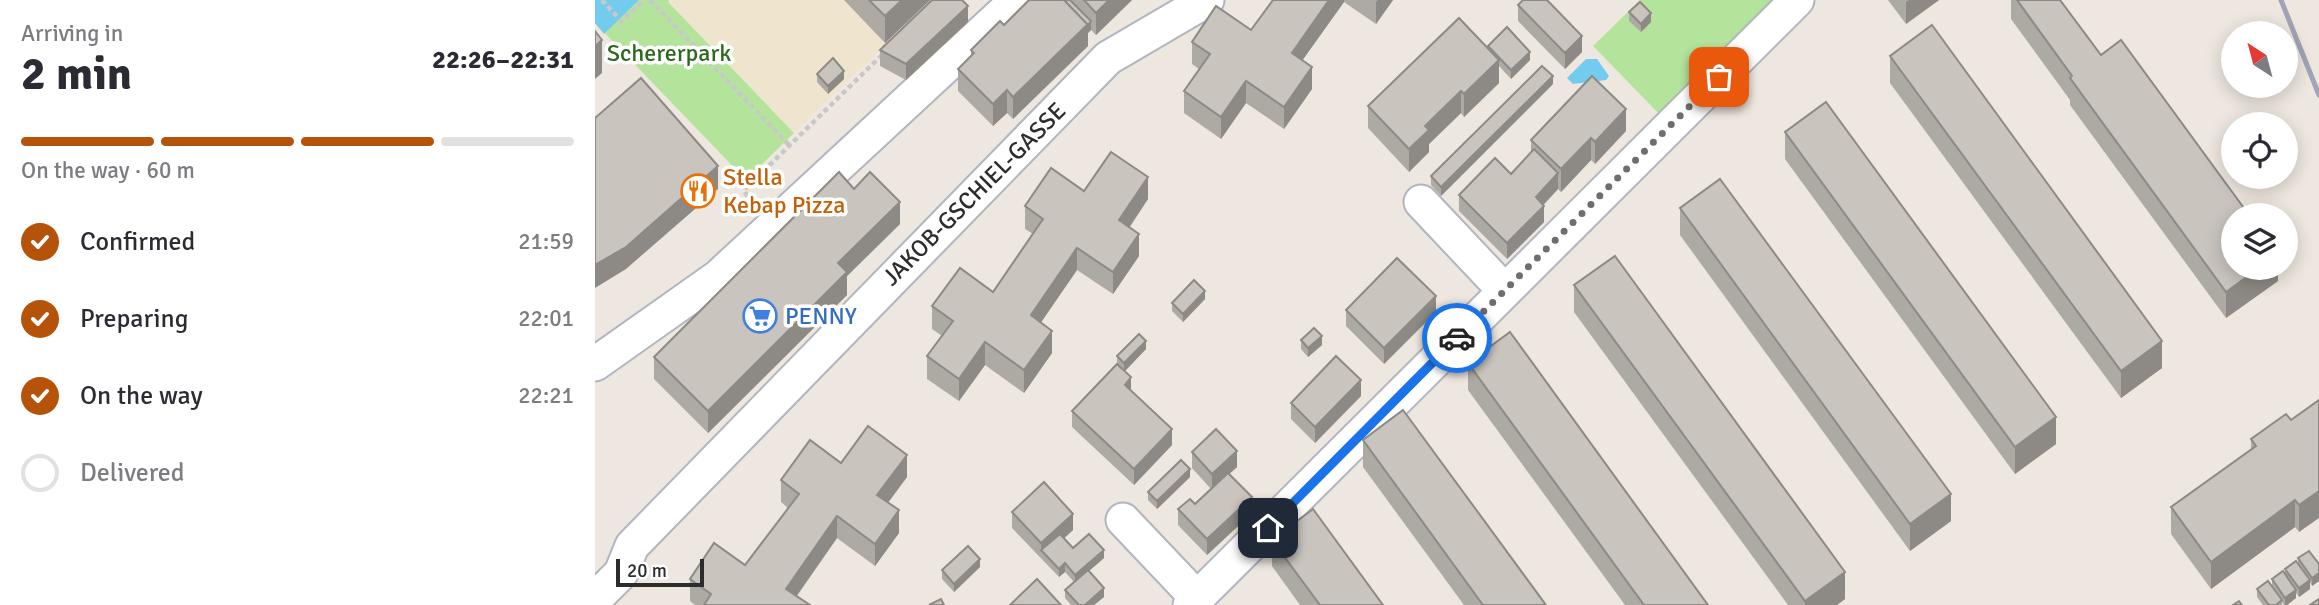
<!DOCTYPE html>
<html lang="en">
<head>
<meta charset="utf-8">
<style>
  :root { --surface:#fff; --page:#f7f7f7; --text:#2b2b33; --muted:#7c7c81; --line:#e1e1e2; --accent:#b45309 }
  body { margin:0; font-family:Signika,sans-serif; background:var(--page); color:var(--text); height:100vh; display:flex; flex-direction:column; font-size:26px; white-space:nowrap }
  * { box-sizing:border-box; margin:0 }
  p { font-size:23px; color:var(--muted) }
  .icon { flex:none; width:38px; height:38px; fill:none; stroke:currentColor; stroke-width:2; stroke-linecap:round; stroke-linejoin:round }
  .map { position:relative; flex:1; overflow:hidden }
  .panel { display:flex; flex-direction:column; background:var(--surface); width:595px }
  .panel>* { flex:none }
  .needle { width:46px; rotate:324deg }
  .buttons { position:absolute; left:1626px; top:21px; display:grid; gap:14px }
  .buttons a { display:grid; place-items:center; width:77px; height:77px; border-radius:50%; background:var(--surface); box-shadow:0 4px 18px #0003; font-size:35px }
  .scale { position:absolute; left:21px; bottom:18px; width:88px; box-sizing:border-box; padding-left:7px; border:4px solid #2c2c2c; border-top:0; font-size:19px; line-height:24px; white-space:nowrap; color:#2c2c2c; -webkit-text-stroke:5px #fff; paint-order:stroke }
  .pin { position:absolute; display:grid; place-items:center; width:60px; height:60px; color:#fff; margin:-30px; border-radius:14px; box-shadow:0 4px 10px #0006 }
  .courier { position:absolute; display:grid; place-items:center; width:70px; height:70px; margin:-35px; border:5px solid #1a73e8; border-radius:50%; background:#fff; color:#222; box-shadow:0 2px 9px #0007 }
  .head em { font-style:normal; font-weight:700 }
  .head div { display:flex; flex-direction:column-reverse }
  .head { display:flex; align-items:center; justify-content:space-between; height:119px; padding:0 21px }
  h1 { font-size:46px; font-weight:700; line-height:52px }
  .bar { display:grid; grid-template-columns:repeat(4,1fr); gap:10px 7px; align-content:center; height:84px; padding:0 21px }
  .bar i { height:9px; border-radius:5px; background:var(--line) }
  .bar .selected { background:var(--accent) }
  .bar p { grid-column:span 4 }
  ol { padding:0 21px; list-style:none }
  li { display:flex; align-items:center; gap:21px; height:77px }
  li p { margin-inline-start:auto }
  li .icon { padding:7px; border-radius:50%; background:var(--accent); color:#fff; stroke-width:4 }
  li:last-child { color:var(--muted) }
  li i { width:38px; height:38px; border:4px solid var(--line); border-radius:50% }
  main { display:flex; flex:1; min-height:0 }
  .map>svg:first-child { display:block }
</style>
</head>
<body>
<main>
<section class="panel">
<div class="head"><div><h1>2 min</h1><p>Arriving in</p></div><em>22:26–22:31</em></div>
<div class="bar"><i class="selected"></i><i class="selected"></i><i class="selected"></i><i></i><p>On the way · 60 m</p></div>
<ol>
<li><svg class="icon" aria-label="check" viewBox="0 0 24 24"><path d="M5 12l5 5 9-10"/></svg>Confirmed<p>21:59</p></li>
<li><svg class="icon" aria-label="check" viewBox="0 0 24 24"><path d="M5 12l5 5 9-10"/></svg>Preparing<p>22:01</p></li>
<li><svg class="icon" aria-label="check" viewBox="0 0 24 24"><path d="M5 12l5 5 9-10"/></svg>On the way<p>22:21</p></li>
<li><i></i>Delivered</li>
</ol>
</section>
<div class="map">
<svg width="1724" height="605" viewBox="0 0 1724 605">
  <rect width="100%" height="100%" fill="#eee7df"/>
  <!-- education -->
  <path fill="#efe5cf" d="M74,0H337L199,133L72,2Z"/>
  <!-- green -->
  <g fill="#b4e39c">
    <path d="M0,0H74L73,2L199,133L151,180L0,23Z"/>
    <path d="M1045,0H1189L1069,119L998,46Z"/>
  </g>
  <!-- water -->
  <g fill="#73ccee">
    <path d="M0,0H44L9,34L0,23Z"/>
    <path d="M991,59H1002L1014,76L1011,80L978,84L972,78Z"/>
  </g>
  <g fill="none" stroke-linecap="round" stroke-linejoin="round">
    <defs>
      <g id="minor">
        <path d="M826,202L909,290"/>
        <path d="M0,364L123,277L422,0"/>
        <path d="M528,520L602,598"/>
        <path d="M0,599L26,573L37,546L513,58L612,0"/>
        <path d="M595,605L1202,0"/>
      </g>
    </defs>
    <!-- minor casing -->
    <use href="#minor" stroke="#b2b5bf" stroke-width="37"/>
    <!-- path -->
    <g stroke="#c8c8c8" stroke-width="4.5" stroke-dasharray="5 3.5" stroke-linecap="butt">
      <path d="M7,0L26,21L50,0"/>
      <path d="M55,0L195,146"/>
      <path d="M156,204L149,190L287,55"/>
    </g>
    <!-- minor -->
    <use href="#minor" stroke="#fff" stroke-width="33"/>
    <!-- rail -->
    <path stroke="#a1a4b6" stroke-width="5" d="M1686,0L1724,95"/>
  </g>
  <!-- wall -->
  <g fill="#ada9a3">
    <path d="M249,0H335L290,43Z"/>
    <path d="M434,0H537L501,35L496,30L493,33V46L418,119L412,113L398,126L363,91V69L376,56V50L409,25Z"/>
    <path d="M678,0H798L781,24L749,2L707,60L717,89L689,129L651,103L626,139L589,113V91L604,69L597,64V42L656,30Z"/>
    <path d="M1293,0H1344L1311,24Z"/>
    <path d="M1416,0H1465L1506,55L1683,268V281L1631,318L1475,105V100L1416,19Z"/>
    <path d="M923,5L987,52L970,69L923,21Z"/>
    <path d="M1034,12L1056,22L1046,32L1034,21Z"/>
    <path d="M373,22L311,80L285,66V50Z"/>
    <path d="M893,46L935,60L916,79L904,66V83L869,117L866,113L834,144V152L814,172L773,128V106L893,48Z"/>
    <path d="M1295,56L1567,368L1526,398L1295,83Z"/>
    <path d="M222,74L249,79L233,94L222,82Z"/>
    <path d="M958,84L846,196L836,185V176Z"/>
    <path d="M1031,131L1000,164L996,160L966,192L963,189L948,205L949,222L912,259L864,211V195L916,174L936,153V140Z"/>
    <path d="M1190,132L1461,444L1420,474L1190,159Z"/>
    <path d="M259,189L305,224L252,276V295L113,433L59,379V357Z"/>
    <path d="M489,191L553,199L535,227L544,256L518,294L482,270L446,322L457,353L429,393L390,365L364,401L332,379V356L347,336L337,329V306L398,292L438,234L430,229V206Z"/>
    <path d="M1085,208L1356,521L1315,551L1085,235Z"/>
    <path d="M979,285L1250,599L1242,605H1193L979,312Z"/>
    <path d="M610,299L588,322L577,311V303Z"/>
    <path d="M751,310L841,312L789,364L751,326Z"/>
    <path d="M706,340L727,345L713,357L706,349Z"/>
    <path d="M551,349L530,371L536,391L577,445L539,485L477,427V411L522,364V356Z"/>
    <path d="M873,363L1113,605H1030L873,390Z"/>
    <path d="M766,396L720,443L696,419V403Z"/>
    <path d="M1724,400L1704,532L1700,527L1616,589L1576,534V507L1656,449V439L1696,420Z"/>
    <path d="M768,440L951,605H869L768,467Z"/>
    <path d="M597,452L642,467L634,474L657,513L612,555L583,525V509L600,504L616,489L597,468Z"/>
    <path d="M246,463L312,477L293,503L304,533L280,566L242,538L202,596L215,605H100L95,601V579L150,565L193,508L186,502V480Z"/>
    <path d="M595,477L562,509L553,500V492Z"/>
    <path d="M417,512L478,530L469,538L478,548L509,558L494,571L509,597L499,605H476L470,598V590L479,582L470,572L464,577L417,528Z"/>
    <path d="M677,540L788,605H705L677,566Z"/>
    <path d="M1703,558L1724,564V581L1717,586L1715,582V589L1704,597L1701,593V598L1692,605H1689L1687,602V605H1668L1662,597V589L1677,586V579L1690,574V569L1703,565Z"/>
    <path d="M385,567L359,592L347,579V570Z"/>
  </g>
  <!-- shaded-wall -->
  <g fill="#8d8985">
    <path d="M307,0H335L290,43V16Z"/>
    <path d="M514,0H537L501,35V13Z"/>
    <path d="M734,0H749V2L697,75V53Z"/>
    <path d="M783,0H798L781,24V2Z"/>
    <path d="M1314,0H1344L1311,24V2Z"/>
    <path d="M373,6V22L311,80V64Z"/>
    <path d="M1056,13V22L1046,32V24Z"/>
    <path d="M496,21V30L493,33V46L418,119V97Z"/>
    <path d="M987,36V52L970,69V53Z"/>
    <path d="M7,40V73L0,79V46Z"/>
    <path d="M935,52V60L916,79V70Z"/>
    <path d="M904,60V83L869,117V94Z"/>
    <path d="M717,67V89L689,129V107Z"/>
    <path d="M249,71V79L233,94V86Z"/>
    <path d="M958,76V84L846,196V187Z"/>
    <path d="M651,81V103L626,139V117Z"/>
    <path d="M412,90V113L398,126V104Z"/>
    <path d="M866,91V113L834,144V152L814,172V149L830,126Z"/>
    <path d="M1031,109V131L1000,164V142Z"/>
    <path d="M996,138V160L966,192V169Z"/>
    <path d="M123,166V189L31,269L0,288V265Z"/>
    <path d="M963,173V189L941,213V197Z"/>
    <path d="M553,177V199L524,242V220Z"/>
    <path d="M305,202V224L252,276V295L113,433V411L243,263Z"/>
    <path d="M949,206V222L912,259V243Z"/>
    <path d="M544,234V256L518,294V272Z"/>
    <path d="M482,248V270L436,337V315Z"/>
    <path d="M1664,268H1683V281L1631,318V292Z"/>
    <path d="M610,291V299L588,322V314Z"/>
    <path d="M841,296V312L789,364V348Z"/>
    <path d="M457,331V353L429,393V370Z"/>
    <path d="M727,336V345L713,357V348Z"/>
    <path d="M551,341V349L529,372V363Z"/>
    <path d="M1567,341V368L1526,398V371Z"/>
    <path d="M390,342V365L364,401V379Z"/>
    <path d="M536,377V393L530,385Z"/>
    <path d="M766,380V396L720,443V427Z"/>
    <path d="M1461,417V444L1420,474V447Z"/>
    <path d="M577,429V445L539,485V469Z"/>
    <path d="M642,451V467L617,490V474Z"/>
    <path d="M312,455V477L282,517V495Z"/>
    <path d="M595,469V477L562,509V501Z"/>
    <path d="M1724,491V518L1704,532V505Z"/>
    <path d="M1356,494V521L1315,551V524Z"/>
    <path d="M657,497V513L612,555V539Z"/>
    <path d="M1700,500V527L1616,589V562Z"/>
    <path d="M304,510V533L280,566V544Z"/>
    <path d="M478,514V530L451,555L446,550V543Z"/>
    <path d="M242,516V538L195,605L191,589Z"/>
    <path d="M509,550V558L480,583V575Z"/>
    <path d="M385,559V567L359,592V584Z"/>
    <path d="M470,563V572L464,577V569Z"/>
    <path d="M1250,572V599L1242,605H1210V601Z"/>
    <path d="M1724,573V581L1717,586V578Z"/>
    <path d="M1715,580V589L1704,597V588Z"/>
    <path d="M509,588V597L499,605H490Z"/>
    <path d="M1701,590V598L1692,605H1690V598Z"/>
  </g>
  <!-- building -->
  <g fill="#c9c4be" stroke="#8d8985" stroke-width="2">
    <path d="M274,0H307L290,16Z"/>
    <path d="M337,0H367L373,6L311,64L285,50Z"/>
    <path d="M434,0H469L493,24L418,97L412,90L398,104L363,69L379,53L376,50L405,21L409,25Z"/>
    <path d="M469,0H475L496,21L493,25Z"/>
    <path d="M489,0H514L501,13Z"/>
    <path d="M678,0H734L697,53L717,67L689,107L651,81L626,117L589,91L615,54L597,42L621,6L656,30Z"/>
    <path d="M928,0H952L987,36L970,53L923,5Z"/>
    <path d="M1422,0H1465L1506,55L1526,40L1654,215H1638V268H1664L1631,292L1475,78L1477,76Z"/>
    <path d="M1045,2L1056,13L1046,24L1034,12Z"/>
    <path d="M864,18L904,60L869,94L866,91L830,126L834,130L814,149L773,106Z"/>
    <path d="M1337,25L1567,341L1526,371L1295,56Z"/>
    <path d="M912,27L935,52L916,70L893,46Z"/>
    <path d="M0,31L7,40L0,46Z"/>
    <path d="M238,58L249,71L233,86L222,74Z"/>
    <path d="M947,66L958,76L846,187L836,176Z"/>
    <path d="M997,76L1031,109L1000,142L996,138L966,169L936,140Z"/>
    <path d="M46,78L123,166L31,247L0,265V118Z"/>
    <path d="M1231,102L1461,417L1420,447L1190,132Z"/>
    <path d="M939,149L963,173L941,197L949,206L912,243L864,195L900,158L916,174Z"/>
    <path d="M516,152L553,177L524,220L544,234L518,272L482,248L436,315L457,331L429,370L390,342L364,379L332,356L358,321L337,306L365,268L398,292L448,219L430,206L456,168L489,191Z"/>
    <path d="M244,172L259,189L275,172L305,202L243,263L252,272L113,411L59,357Z"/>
    <path d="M1125,179L1356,494L1315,524L1085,208Z"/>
    <path d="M1020,256L1250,572L1210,601L979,285Z"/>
    <path d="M802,258L841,296L789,348L751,310Z"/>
    <path d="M599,280L610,291L588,314L577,303Z"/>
    <path d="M719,328L727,336L713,348L706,340Z"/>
    <path d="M915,332L1113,605H1049L873,363Z"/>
    <path d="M544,334L551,341L529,363L522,356Z"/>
    <path d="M741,356L766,380L720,427L696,403Z"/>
    <path d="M522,364L536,377L530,385L577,429L539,469L477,411Z"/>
    <path d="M1724,400V491L1704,505L1700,500L1616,562L1576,507L1661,446L1656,439L1691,414L1696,420Z"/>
    <path d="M808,410L951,605H888L768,440Z"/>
    <path d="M273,426L312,455L282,495L304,510L280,544L242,516L191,589L215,605H109L116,594L95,579L119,543L150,565L204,494L186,480L215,440L246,463Z"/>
    <path d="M621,429L642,451L617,474L597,452Z"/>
    <path d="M586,460L595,469L562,501L553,492Z"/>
    <path d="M633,473L657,497L612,539L583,509L595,499L600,504Z"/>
    <path d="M449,482L478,514L446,543L417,512Z"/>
    <path d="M718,509L788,605H725L677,540Z"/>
    <path d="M465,534L478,548L494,534L509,550L480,575L470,563L464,569L446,550Z"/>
    <path d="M373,546L385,559L359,584L347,570Z"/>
    <path d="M1714,551L1724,564V573L1717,578L1703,558Z"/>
    <path d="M1701,561L1715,580L1704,588L1690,569Z"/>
    <path d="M493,570L509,588L490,605H484L470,590Z"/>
    <path d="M1688,571L1701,590L1690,598L1677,579Z"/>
    <path d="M442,579L466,605H415Z"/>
    <path d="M1673,581L1687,600L1681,605H1674L1662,589Z"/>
    <path d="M346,599L349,605H334Z"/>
    <path d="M1724,599V605H1715Z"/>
    <path d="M1644,601L1647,605H1638Z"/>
  </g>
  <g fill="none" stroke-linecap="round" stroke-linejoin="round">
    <!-- done -->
    <path stroke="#706d6b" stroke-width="7" stroke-dasharray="0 12.6" d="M862,338L1124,77"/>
    <!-- route -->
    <path stroke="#1a73e8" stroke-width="9" d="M673,528L862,338"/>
  </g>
  <!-- icons -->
  <defs>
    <symbol id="restaurant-ring" viewBox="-11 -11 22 22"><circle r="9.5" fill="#fff" stroke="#e8710a" stroke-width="1.5"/><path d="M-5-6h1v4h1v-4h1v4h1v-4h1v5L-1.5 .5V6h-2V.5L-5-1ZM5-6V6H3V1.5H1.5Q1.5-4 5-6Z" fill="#e8710a"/></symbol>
    <symbol id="supermarket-ring" viewBox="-11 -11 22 22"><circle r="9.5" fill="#fff" stroke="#3f7fe0" stroke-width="1.5"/><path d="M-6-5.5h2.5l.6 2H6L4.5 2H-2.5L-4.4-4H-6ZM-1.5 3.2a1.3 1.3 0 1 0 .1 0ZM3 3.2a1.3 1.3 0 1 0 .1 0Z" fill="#3f7fe0"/></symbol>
  </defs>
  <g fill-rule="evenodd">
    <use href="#restaurant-ring" x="84" y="172" width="38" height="38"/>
    <use href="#supermarket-ring" x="146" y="297" width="38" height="38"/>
  </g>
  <g text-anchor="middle" stroke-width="7" stroke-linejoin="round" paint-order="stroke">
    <!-- park labels -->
    <g font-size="24" fill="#2b6a1b" stroke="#fff">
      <text x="74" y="61">Schererpark</text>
    </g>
    <!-- food labels -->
    <g font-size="24" fill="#c56008" stroke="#fff" text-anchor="start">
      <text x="128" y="185">Stella<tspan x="128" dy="28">Kebap Pizza</tspan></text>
    </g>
    <!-- street labels -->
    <g font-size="24" fill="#2c2c2c" stroke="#fff">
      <text transform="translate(379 194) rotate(-45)" y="8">JAKOB-GSCHIEL-GASSE</text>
    </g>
    <!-- shop labels -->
    <g font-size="24" fill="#366cbe" stroke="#fff" text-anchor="start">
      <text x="190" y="324">PENNY</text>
    </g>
  </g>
</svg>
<div class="buttons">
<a><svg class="needle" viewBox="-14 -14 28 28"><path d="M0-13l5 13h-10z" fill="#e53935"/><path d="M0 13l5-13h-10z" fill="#7c7c81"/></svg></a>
<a><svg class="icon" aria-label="locate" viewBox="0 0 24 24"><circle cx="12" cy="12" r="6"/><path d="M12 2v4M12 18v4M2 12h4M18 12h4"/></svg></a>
<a><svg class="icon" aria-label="layers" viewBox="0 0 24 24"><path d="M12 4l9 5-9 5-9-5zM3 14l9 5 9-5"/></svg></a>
</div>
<div class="scale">20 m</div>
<div class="pin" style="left:1124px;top:77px;background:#ea580c"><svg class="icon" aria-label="bag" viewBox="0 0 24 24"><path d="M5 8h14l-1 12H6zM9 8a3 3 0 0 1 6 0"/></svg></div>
<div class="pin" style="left:673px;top:528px;background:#1f2937"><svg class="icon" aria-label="home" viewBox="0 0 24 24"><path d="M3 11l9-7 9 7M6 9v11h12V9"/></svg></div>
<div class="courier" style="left:862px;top:338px"><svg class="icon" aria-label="car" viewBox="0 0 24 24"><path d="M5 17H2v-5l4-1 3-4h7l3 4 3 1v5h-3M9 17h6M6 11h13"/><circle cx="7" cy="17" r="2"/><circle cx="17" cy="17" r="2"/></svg></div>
</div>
</main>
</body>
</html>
